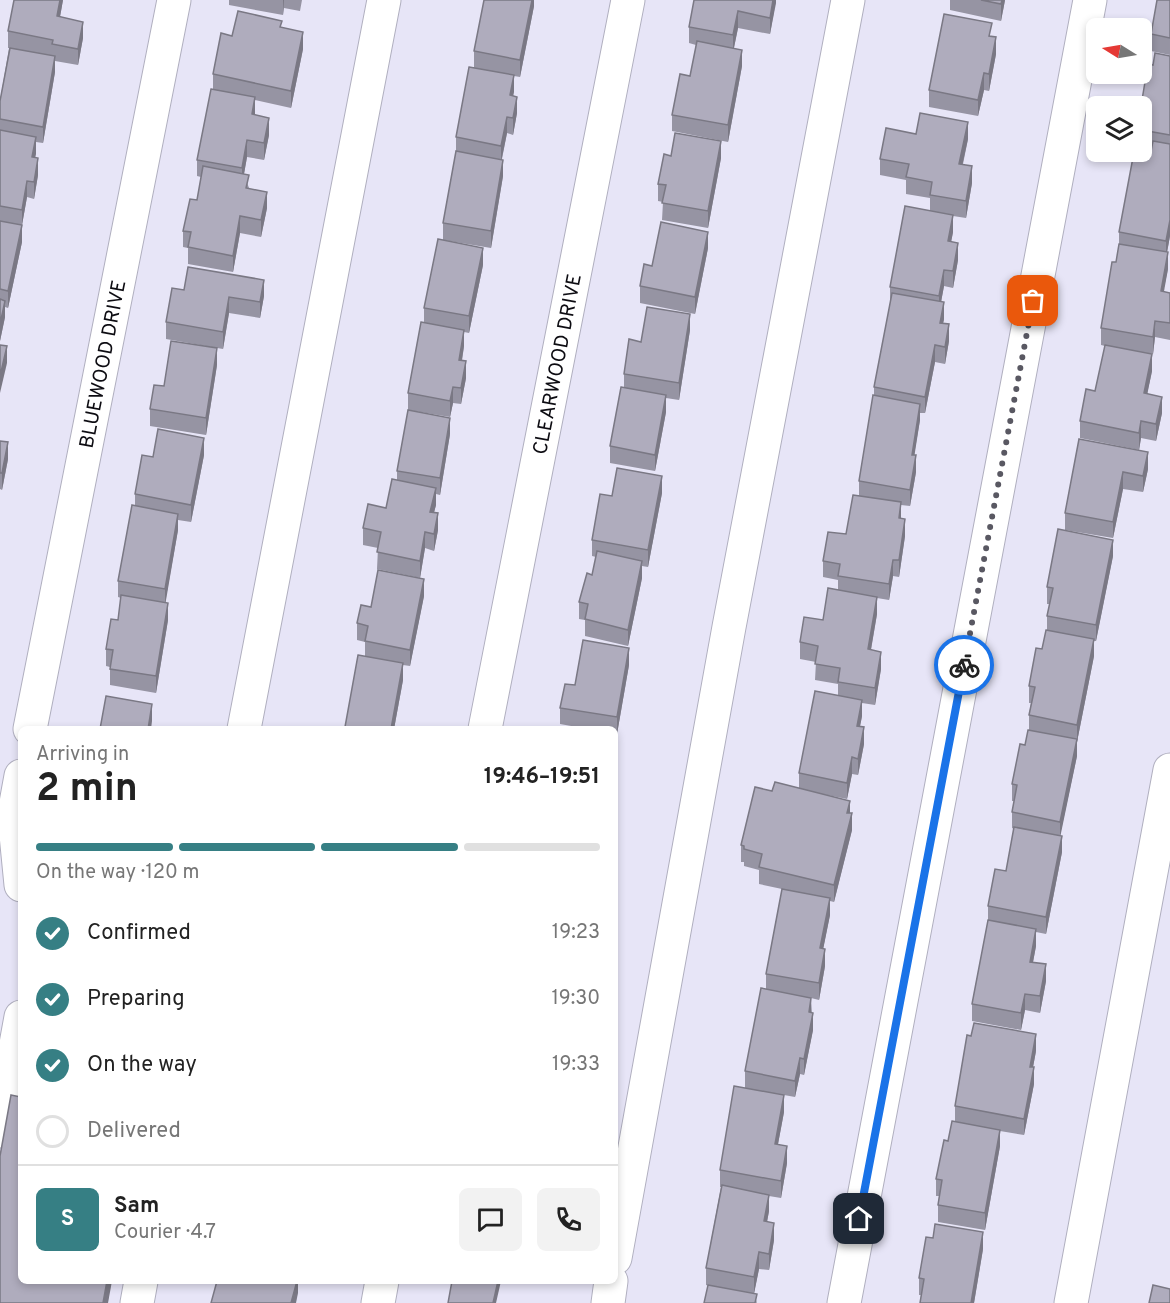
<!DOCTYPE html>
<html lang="en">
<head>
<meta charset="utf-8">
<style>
  :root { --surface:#fff; --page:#f2f2f2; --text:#222; --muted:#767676; --line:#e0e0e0; --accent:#367f84 }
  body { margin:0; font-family:Overpass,sans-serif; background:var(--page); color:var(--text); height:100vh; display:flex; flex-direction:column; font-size:22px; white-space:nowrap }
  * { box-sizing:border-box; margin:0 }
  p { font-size:20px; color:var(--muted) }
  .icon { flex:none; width:33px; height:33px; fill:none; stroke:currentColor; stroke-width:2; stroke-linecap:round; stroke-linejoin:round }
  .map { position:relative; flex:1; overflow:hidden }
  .side { position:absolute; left:18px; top:726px; width:600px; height:558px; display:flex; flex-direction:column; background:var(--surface); border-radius:9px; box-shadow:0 3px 9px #0003 }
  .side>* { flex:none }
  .needle { width:39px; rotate:281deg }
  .fabs { position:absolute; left:1086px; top:18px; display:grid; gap:12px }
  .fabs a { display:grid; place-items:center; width:66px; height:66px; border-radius:9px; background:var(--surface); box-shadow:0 3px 9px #0003; font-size:30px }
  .pin { position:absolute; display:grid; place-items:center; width:51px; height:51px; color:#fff; margin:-26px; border-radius:12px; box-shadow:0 3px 9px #0006 }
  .courier { position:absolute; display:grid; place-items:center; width:60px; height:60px; margin:-30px; border:4px solid #1a73e8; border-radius:50%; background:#fff; color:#222; box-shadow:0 2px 8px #0007 }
  .headline em { font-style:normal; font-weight:700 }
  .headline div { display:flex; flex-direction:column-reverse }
  .headline { display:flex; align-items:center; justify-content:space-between; height:102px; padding:0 18px }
  h1 { font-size:39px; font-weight:700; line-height:45px }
  .bar { display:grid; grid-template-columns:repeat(4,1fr); gap:9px 6px; align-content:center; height:72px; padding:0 18px }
  .bar i { height:8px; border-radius:4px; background:var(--line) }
  .bar .current { background:var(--accent) }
  .bar p { grid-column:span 4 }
  .line { display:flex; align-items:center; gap:15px; padding:0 18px; border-top:2px solid var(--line) }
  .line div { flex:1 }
  .round { display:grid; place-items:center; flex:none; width:63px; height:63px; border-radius:9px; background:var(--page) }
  ol { padding:0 18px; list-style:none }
  li { display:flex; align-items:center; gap:18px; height:66px }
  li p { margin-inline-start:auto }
  li .icon { padding:6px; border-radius:50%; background:var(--accent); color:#fff; stroke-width:4 }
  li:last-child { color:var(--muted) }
  li i { width:33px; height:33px; border:3px solid var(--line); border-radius:50% }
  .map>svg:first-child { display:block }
</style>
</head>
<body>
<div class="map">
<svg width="1170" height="1303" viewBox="0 0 1170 1303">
  <rect width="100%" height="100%" fill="#e7e5f7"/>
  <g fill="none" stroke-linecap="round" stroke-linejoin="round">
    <defs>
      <g id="minor">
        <path id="s1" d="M30,729L174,0"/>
        <path d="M244,729L384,0"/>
        <path id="s2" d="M485,729L628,0"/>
        <path d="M21,776L14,814L21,885"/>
        <path d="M0,1131L21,1017"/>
        <path d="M615,1258L729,627L848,0"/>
        <path d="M137,1303L141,1281"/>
        <path d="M378,1303L382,1281"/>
        <path d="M608,1303L611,1281"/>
        <path d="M844,1303L1090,0"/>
        <path d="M1071,1303L1170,770"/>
      </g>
    </defs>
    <!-- minor casing -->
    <use href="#minor" stroke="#b0afbf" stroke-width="35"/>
    <!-- minor -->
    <use href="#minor" stroke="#fff" stroke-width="33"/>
  </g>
  <!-- wall -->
  <g fill="#9694a3">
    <path d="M63,0L60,17L83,38L78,65L55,61V72L43,143L36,142L35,157L38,175L34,199L27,197L22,225V242L8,308L5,307V317L0,341V101L9,48H8V31Z"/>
    <path d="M229,0H302L300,11L284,8L283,15L229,5Z"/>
    <path d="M534,0V6L520,77L514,76L513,96L517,113L513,135L507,133L502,159L503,176L491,248L443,240V223L456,151V137L474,67V51Z"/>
    <path d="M776,0L770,34L738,28L734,48L742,66L728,142L672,131V115L690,76L696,45L689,43V27Z"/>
    <path d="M950,0H1005L1001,21L950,10Z"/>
    <path d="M1170,0V55L1151,51V34Z"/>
    <path d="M282,27L303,49L291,108L255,100V115L269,135L264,160L247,157L244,174L249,188L267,208L261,237L240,233L233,272L188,264V248L183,247V231L197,200L201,177L197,176V160L213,89V74Z"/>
    <path d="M992,36L996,54L989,91L984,90L978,116L929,107V90Z"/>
    <path d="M1170,56V236L1167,252L1168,269L1163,292L1170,293V340L1155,337L1153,354L1134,351L1152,371L1147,394L1162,413L1156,441L1141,438L1139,450L1080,438V421L1095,391L1105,346L1101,345V328L1116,262L1119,246V232L1152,149L1142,147V106L1153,65Z"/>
    <path d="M916,134L968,139L963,164L972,183L966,218L953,216V232L951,242L958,260L953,288L944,286L941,302L944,319L943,323L949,341L945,364L935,362L925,413H920V420L914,455L916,472L910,506L901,505V518L905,536L899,577L893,576L889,600L877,598V614L871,650L881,669L875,705L862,703V716L860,726L864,744L858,775L852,774L847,799L822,794L850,813L852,830L834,902L830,901V915L823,949L825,966L819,1000L811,998L813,1030L804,1075L800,1074L795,1097L784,1095V1112L778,1144L787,1163L781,1198L769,1196V1211L767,1222L774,1240L769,1270L759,1269L754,1293L757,1303L706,1285V1268L721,1187H720V1170L771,1093L745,1088V1071L766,989V974L782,889L759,884V870L744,866V862H741V845L772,791L799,788V773L838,695V684L815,680L816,662L800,659V642L823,620L838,590V580L823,577V561L846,534L859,496V481L874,396V387L890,304V287L930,211V198L906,194V180L880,175V159Z"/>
    <path d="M671,156L721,158L708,228L662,220L663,202L658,201V184Z"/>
    <path d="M708,248L695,314L640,303V286L652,266Z"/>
    <path d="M483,265L469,333L464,332V346L462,361L466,378L461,404L453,403L450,417L408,410V393L424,322V308Z"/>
    <path d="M184,290L264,296L260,318L229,313L223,349L166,339V322Z"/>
    <path d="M690,330L679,400L666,398V412L655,471L610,463V446L624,387V374L641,342Z"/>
    <path d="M217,365L206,435L150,426V409L164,386Z"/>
    <path d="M450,434L440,495L436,494V505L434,512L438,530L434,551L425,548L420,578L377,569L378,548L363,545V528L386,508L397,480V471Z"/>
    <path d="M1079,439L1148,469L1143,492L1123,489L1113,538L1065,530V513Z"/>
    <path d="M0,441L8,459L2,490L0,489Z"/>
    <path d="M204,455L191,522L178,520V530L165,603L168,620L156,693L110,685V667L106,666V649L118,620L121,598L118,597V581L135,506V494L153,457Z"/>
    <path d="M662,493L648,567L642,566V578L628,646L585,636V620L579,619V602L592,575L596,557L592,556V540L612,496Z"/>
    <path d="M1113,556L1096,641H1094V656L1077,742V756L1060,835L1062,852L1046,934L1036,932V946L1033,962L1046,981L1040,1013L1025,1010L1021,1030L972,1021V1004L988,920V906L1006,871L1014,829L1012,828V812L1014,801H1012V784L1025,745L1029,730V715L1031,703H1029V686L1042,649L1047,630V616L1050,604H1047V587Z"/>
    <path d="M424,596L410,666L403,665V680L394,729H345L365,656V642L357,640V623L371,607Z"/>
    <path d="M629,665L617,734H615V729H588L560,724V708L575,685Z"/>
    <path d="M1036,1051L1033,1067L1034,1084L1024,1135L1000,1131V1146L985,1230L938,1222V1205L939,1196H936V1179L955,1121V1106Z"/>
    <path d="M983,1249L974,1303H920L921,1295H919V1278Z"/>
  </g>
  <!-- shaded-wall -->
  <g fill="#7a7884">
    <path d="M60,0H63L57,33V16Z"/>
    <path d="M283,0H284L283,15Z"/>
    <path d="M532,0H534V6L520,77V60Z"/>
    <path d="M773,0H776V3L770,34V18Z"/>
    <path d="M1002,0H1005L1001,21V4Z"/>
    <path d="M738,11V28L733,52V35Z"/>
    <path d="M83,22V38L78,65V49Z"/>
    <path d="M303,32V49L291,108V91Z"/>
    <path d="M996,37V54L989,91V74Z"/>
    <path d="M742,50V66L728,142V125Z"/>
    <path d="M55,56V72L43,143V127Z"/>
    <path d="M984,73V90L978,116V100Z"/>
    <path d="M514,75V92L510,112V95Z"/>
    <path d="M255,97V114L252,131V114Z"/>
    <path d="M517,97V113L513,135V118Z"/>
    <path d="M507,117V133L501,162V146Z"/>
    <path d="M269,118V135L264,160V143Z"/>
    <path d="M968,122V139L959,180V164Z"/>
    <path d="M36,137V154L32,173V157Z"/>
    <path d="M247,140V157L242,185V168Z"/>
    <path d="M721,141V158L708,228V211Z"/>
    <path d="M38,158V175L34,199V182Z"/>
    <path d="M503,160V176L491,248V231Z"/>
    <path d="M972,166V183L966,218V201Z"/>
    <path d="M27,181V197L22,225V242L8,308V291L22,226V210Z"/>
    <path d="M267,192V208L261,237V220Z"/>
    <path d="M953,215V232L948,258V241Z"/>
    <path d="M240,216V233L233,272V256Z"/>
    <path d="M1170,220V236L1166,258V241Z"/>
    <path d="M708,232V248L695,314V297Z"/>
    <path d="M958,243V260L953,288V271Z"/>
    <path d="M483,248V265L469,333V316Z"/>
    <path d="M1168,252V269L1161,308V291Z"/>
    <path d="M944,270V286L939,313V296Z"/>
    <path d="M264,280V296L260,318V302Z"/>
    <path d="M229,297V313L223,349V332Z"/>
    <path d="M5,301V317L0,341V324Z"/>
    <path d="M944,302V319L940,339V323Z"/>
    <path d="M690,314V330L679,400V383Z"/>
    <path d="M1155,321V337L1153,354V337Z"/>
    <path d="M949,324V341L945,364V347Z"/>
    <path d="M464,330V346L459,377V360Z"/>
    <path d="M935,345V362L925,413V397Z"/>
    <path d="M7,346V363L0,393V376Z"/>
    <path d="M217,348V365L206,435V418Z"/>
    <path d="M1152,354V371L1144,410V393Z"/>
    <path d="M466,361V378L461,404V388Z"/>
    <path d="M453,387V403L450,417V401Z"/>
    <path d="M666,395V412L655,471V455Z"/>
    <path d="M1162,397V413L1156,441V424Z"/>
    <path d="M920,404V420L912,471V455Z"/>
    <path d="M450,418V434L440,495V478Z"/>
    <path d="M1141,421V438L1139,450V433Z"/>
    <path d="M204,438V455L191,522V505Z"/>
    <path d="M8,442V459L2,490V473Z"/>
    <path d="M1148,452V469L1143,492V476Z"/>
    <path d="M916,455V472L910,506V490Z"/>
    <path d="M1123,472V489L1113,538V522Z"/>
    <path d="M662,476V493L648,567V550Z"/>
    <path d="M436,488V505L430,528V512Z"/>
    <path d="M901,502V519L899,518Z"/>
    <path d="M438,513V530L434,551V534Z"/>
    <path d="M178,514V530L165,606V589Z"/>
    <path d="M905,519V536L899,577V560Z"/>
    <path d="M425,532V548L420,578V561Z"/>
    <path d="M1113,540V556L1096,641V625Z"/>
    <path d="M893,560V576L889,600V584Z"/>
    <path d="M642,561V578L628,646V630Z"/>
    <path d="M424,579V596L410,666V650Z"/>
    <path d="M877,597V614L868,666V649Z"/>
    <path d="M168,603V620L156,693V676Z"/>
    <path d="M1094,639V656L1077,742V756L1060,838V822L1077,739V725Z"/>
    <path d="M629,648V665L617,734V717Z"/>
    <path d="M881,652V669L875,705V688Z"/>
    <path d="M403,663V680L394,729H391Z"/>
    <path d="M862,700V716L857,742V726Z"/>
    <path d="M152,704V721L151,729H148Z"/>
    <path d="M864,727V744L858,775V759Z"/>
    <path d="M852,757V774L847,799V783Z"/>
    <path d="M850,801V818L847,813Z"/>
    <path d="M852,813V830L834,902V885Z"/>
    <path d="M1062,836V852L1046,934V917Z"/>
    <path d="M830,898V915L820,965V948Z"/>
    <path d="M1036,929V946L1030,978V962Z"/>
    <path d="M825,949V966L819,1000V983Z"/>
    <path d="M1046,964V981L1040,1013V996Z"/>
    <path d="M1025,994V1010L1021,1030V1013Z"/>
    <path d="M811,998V1014L809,1012Z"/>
    <path d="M813,1013V1030L804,1075V1059Z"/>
    <path d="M1036,1034V1051L1030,1083V1067Z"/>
    <path d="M800,1058V1074L795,1097V1081Z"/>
    <path d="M1034,1067V1084L1024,1135V1119Z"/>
    <path d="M784,1095V1112L775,1160V1144Z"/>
    <path d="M1000,1130V1146L985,1230V1213Z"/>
    <path d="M787,1146V1163L781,1198V1181Z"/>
    <path d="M769,1195V1211L764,1238V1221Z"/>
    <path d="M774,1223V1240L769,1270V1254Z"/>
    <path d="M983,1232V1249L974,1303H971Z"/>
    <path d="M759,1252V1269L754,1294V1277Z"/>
    <path d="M107,1281H112L108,1303H103Z"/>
    <path d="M297,1281H298V1293L296,1303H291Z"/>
    <path d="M498,1281H501L496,1303H493Z"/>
  </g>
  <!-- building -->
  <g fill="#afacbd" stroke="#7a7884" stroke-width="1.5">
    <path d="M14,0H60L57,16L83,22L78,49L52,44L53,40L8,31Z"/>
    <path d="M484,0H532L520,60L474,51Z"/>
    <path d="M694,0H773L770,18L738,11L733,35L689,27Z"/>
    <path d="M981,0H1002L1001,4Z"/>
    <path d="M1157,0H1170V38L1151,34Z"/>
    <path d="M238,11L282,21L280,27L303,32L291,91L213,74L221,33L232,36Z"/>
    <path d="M944,14L992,23L989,36L996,37L989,74L984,73L978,100L929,90Z"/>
    <path d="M697,41L742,50L728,125L672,115L680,74L690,76Z"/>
    <path d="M10,48L55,56L43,127L0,119V101Z"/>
    <path d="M1155,53L1170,56V135L1142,130L1141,106L1148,64L1153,65Z"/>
    <path d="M469,67L514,75L510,95L517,97L513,118L507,117L501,146L456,137Z"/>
    <path d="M211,89L255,97L252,114L269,118L264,143L247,140L242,168L197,160Z"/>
    <path d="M920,113L968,122L959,164L972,166L966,201L930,195L932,182L906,177L909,164L880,159L886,128L916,134Z"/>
    <path d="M0,130L36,137L32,157L38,158L34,182L27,181L22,210L0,206Z"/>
    <path d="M675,133L721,141L708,211L662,203L666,185L658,184L664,154L671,156Z"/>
    <path d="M1153,141L1170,144V220L1166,241L1119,232L1134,152H1142V149L1151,151Z"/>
    <path d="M456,151L503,160L491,231L443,223Z"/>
    <path d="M203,166L249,175L246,188L267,192L261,220L240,216L233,256L188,247L191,232L183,231L190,199L197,200Z"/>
    <path d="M905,206L953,215L948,241L958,243L953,271L944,270L939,296L890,287Z"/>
    <path d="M0,221L22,225L8,291L0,289Z"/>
    <path d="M661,222L708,232L695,297L640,286L644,264L652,266Z"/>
    <path d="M438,239L483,248L469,316L424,308Z"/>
    <path d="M1119,244L1168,252L1161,291L1170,293V323L1155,321L1153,337L1101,328L1112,262H1116Z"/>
    <path d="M188,267L264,280L260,302L229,297L223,332L166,322L172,288L184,290Z"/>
    <path d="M892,293L944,302L940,323L949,324L945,347L935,345L925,397L874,387Z"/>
    <path d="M0,299L5,301L0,324Z"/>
    <path d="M647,307L690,314L679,383L624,374L629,339L641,342Z"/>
    <path d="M421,322L464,330L459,360L466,361L461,388L453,387L450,401L408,393Z"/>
    <path d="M171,341L217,348L206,418L150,409L154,385L164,386Z"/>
    <path d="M0,345L7,346L0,376Z"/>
    <path d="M1105,345L1152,354L1144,393L1162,397L1156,424L1141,421L1139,433L1080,421L1086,389L1095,391Z"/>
    <path d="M621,387L666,395L655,455L610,446Z"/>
    <path d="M873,395L920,404L912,455H916L910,490L859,481Z"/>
    <path d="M408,410L450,418L440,478L397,471Z"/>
    <path d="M158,429L204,438L191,505L135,494L142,455L153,457Z"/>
    <path d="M1079,439L1148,452L1143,476L1123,472L1113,522L1065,513Z"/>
    <path d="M0,441L8,442L2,473H0Z"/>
    <path d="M617,468L662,476L648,550L592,540L600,494L612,496Z"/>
    <path d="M392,479L436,488L430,512L438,513L434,534L425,532L420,561L377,552L381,532L363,528L368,504L386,508Z"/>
    <path d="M853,495L901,502L899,518L905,519L899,560H893L889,584L838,576L840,564L823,561L828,532L846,534Z"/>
    <path d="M132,505L178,514L165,589L118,581Z"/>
    <path d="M1058,529L1113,540L1096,625L1047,616L1053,588L1047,587Z"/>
    <path d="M597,551L642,561L628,630L585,619L588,604L579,602L587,573L592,575Z"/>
    <path d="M378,570L424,579L410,650L365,641L368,626L357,623L361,605L371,607Z"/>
    <path d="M828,588L877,597L868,649L881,652L875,688L838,682L840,668L815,664L818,646L800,642L804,617L823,620Z"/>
    <path d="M121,595L168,603L156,676L110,669L113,650L106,649L111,619L118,620Z"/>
    <path d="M1046,630L1094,639L1077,725L1029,715L1035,687L1029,686L1036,648L1042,649Z"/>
    <path d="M583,640L629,648L617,717L560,708L565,684L575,685Z"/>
    <path d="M358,655L403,663L391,729H357L345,727Z"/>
    <path d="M815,691L862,700L857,726L864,727L858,759L852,757L847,783L799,773Z"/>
    <path d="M106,696L152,704L148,729H100Z"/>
    <path d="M1028,730L1077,739L1060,822L1012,812L1017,785L1012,784L1020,744L1025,745Z"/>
    <path d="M775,782L850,801L847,813H852L834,885L759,867L762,854L744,849V846L741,845L755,787L772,791Z"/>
    <path d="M1014,827L1062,836L1046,917L988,906L995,869L1006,871Z"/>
    <path d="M782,889L830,898L820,948L825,949L819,983L766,974Z"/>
    <path d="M988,920L1036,929L1030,962L1046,964L1040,996L1025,994L1021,1013L972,1004Z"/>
    <path d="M761,988L811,998L809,1012L813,1013L804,1059L800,1058L795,1081L745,1071Z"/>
    <path d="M974,1023L1036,1034L1030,1067H1034L1024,1119L955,1106L967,1035L971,1036Z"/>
    <path d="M734,1086L784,1095L775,1144L787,1146L781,1181L720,1170Z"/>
    <path d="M11,1095L21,1097V1281H107L103,1303H0V1156Z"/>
    <path d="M952,1121L1000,1130L985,1213L938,1205L942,1180L936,1179L944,1140L948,1141Z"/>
    <path d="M722,1185L769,1195L764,1221L774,1223L769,1254L759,1252L754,1277L706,1268Z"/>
    <path d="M935,1224L983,1232L971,1303H920L924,1279L919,1278L926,1237L933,1238Z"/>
    <path d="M217,1281L239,1282L297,1281L291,1303H211Z"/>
    <path d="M452,1281H498L493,1303H448Z"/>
    <path d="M708,1285L757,1294L755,1303H704Z"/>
    <path d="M1153,1285L1170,1289V1303H1149Z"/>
  </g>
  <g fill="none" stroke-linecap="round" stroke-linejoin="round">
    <!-- done -->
    <path stroke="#595862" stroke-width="6" stroke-dasharray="0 10.8" d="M964,665L1033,301"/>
    <!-- route -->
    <path stroke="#1a73e8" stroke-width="8" d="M859,1219L964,665"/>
  </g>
  <g text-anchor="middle" stroke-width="4.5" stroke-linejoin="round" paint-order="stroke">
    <!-- street labels -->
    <g font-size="20" fill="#0d0c12" stroke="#f5f3fe">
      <text dy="7" stroke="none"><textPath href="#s1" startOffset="372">BLUEWOOD DRIVE</textPath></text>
      <text dy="7" stroke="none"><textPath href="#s2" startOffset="372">CLEARWOOD DRIVE</textPath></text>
    </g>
  </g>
</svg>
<div class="fabs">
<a><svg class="needle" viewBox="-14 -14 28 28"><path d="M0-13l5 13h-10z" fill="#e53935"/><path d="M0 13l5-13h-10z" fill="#767676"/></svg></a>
<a><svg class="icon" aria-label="layers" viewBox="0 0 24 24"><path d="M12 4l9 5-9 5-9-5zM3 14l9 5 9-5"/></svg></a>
</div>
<div class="pin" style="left:1033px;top:301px;background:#ea580c"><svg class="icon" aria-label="bag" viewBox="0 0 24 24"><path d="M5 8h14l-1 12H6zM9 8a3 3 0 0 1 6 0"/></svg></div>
<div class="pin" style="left:859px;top:1219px;background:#1f2937"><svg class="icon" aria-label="home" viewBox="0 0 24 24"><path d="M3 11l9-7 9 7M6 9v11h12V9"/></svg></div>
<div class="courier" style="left:964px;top:665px"><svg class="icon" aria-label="bike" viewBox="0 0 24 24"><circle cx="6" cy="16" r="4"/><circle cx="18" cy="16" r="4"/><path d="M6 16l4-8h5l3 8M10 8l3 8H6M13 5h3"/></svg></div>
<section class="side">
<div class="headline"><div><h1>2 min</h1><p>Arriving in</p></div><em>19:46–19:51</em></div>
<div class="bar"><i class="current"></i><i class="current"></i><i class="current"></i><i></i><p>On the way · 120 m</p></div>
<ol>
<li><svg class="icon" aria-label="check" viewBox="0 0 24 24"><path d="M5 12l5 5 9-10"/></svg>Confirmed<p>19:23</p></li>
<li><svg class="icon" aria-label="check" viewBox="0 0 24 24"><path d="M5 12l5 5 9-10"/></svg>Preparing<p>19:30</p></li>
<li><svg class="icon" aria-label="check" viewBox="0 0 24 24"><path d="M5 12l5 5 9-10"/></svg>On the way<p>19:33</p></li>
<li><i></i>Delivered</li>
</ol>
<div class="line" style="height:108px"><b class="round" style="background:var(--accent);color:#fff">S</b><div><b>Sam</b><p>Courier · 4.7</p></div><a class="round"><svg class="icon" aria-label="chat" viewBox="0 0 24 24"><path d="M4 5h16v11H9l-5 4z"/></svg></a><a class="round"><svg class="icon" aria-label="phone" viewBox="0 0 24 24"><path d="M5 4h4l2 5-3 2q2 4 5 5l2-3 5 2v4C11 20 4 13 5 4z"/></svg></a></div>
</section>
</div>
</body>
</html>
